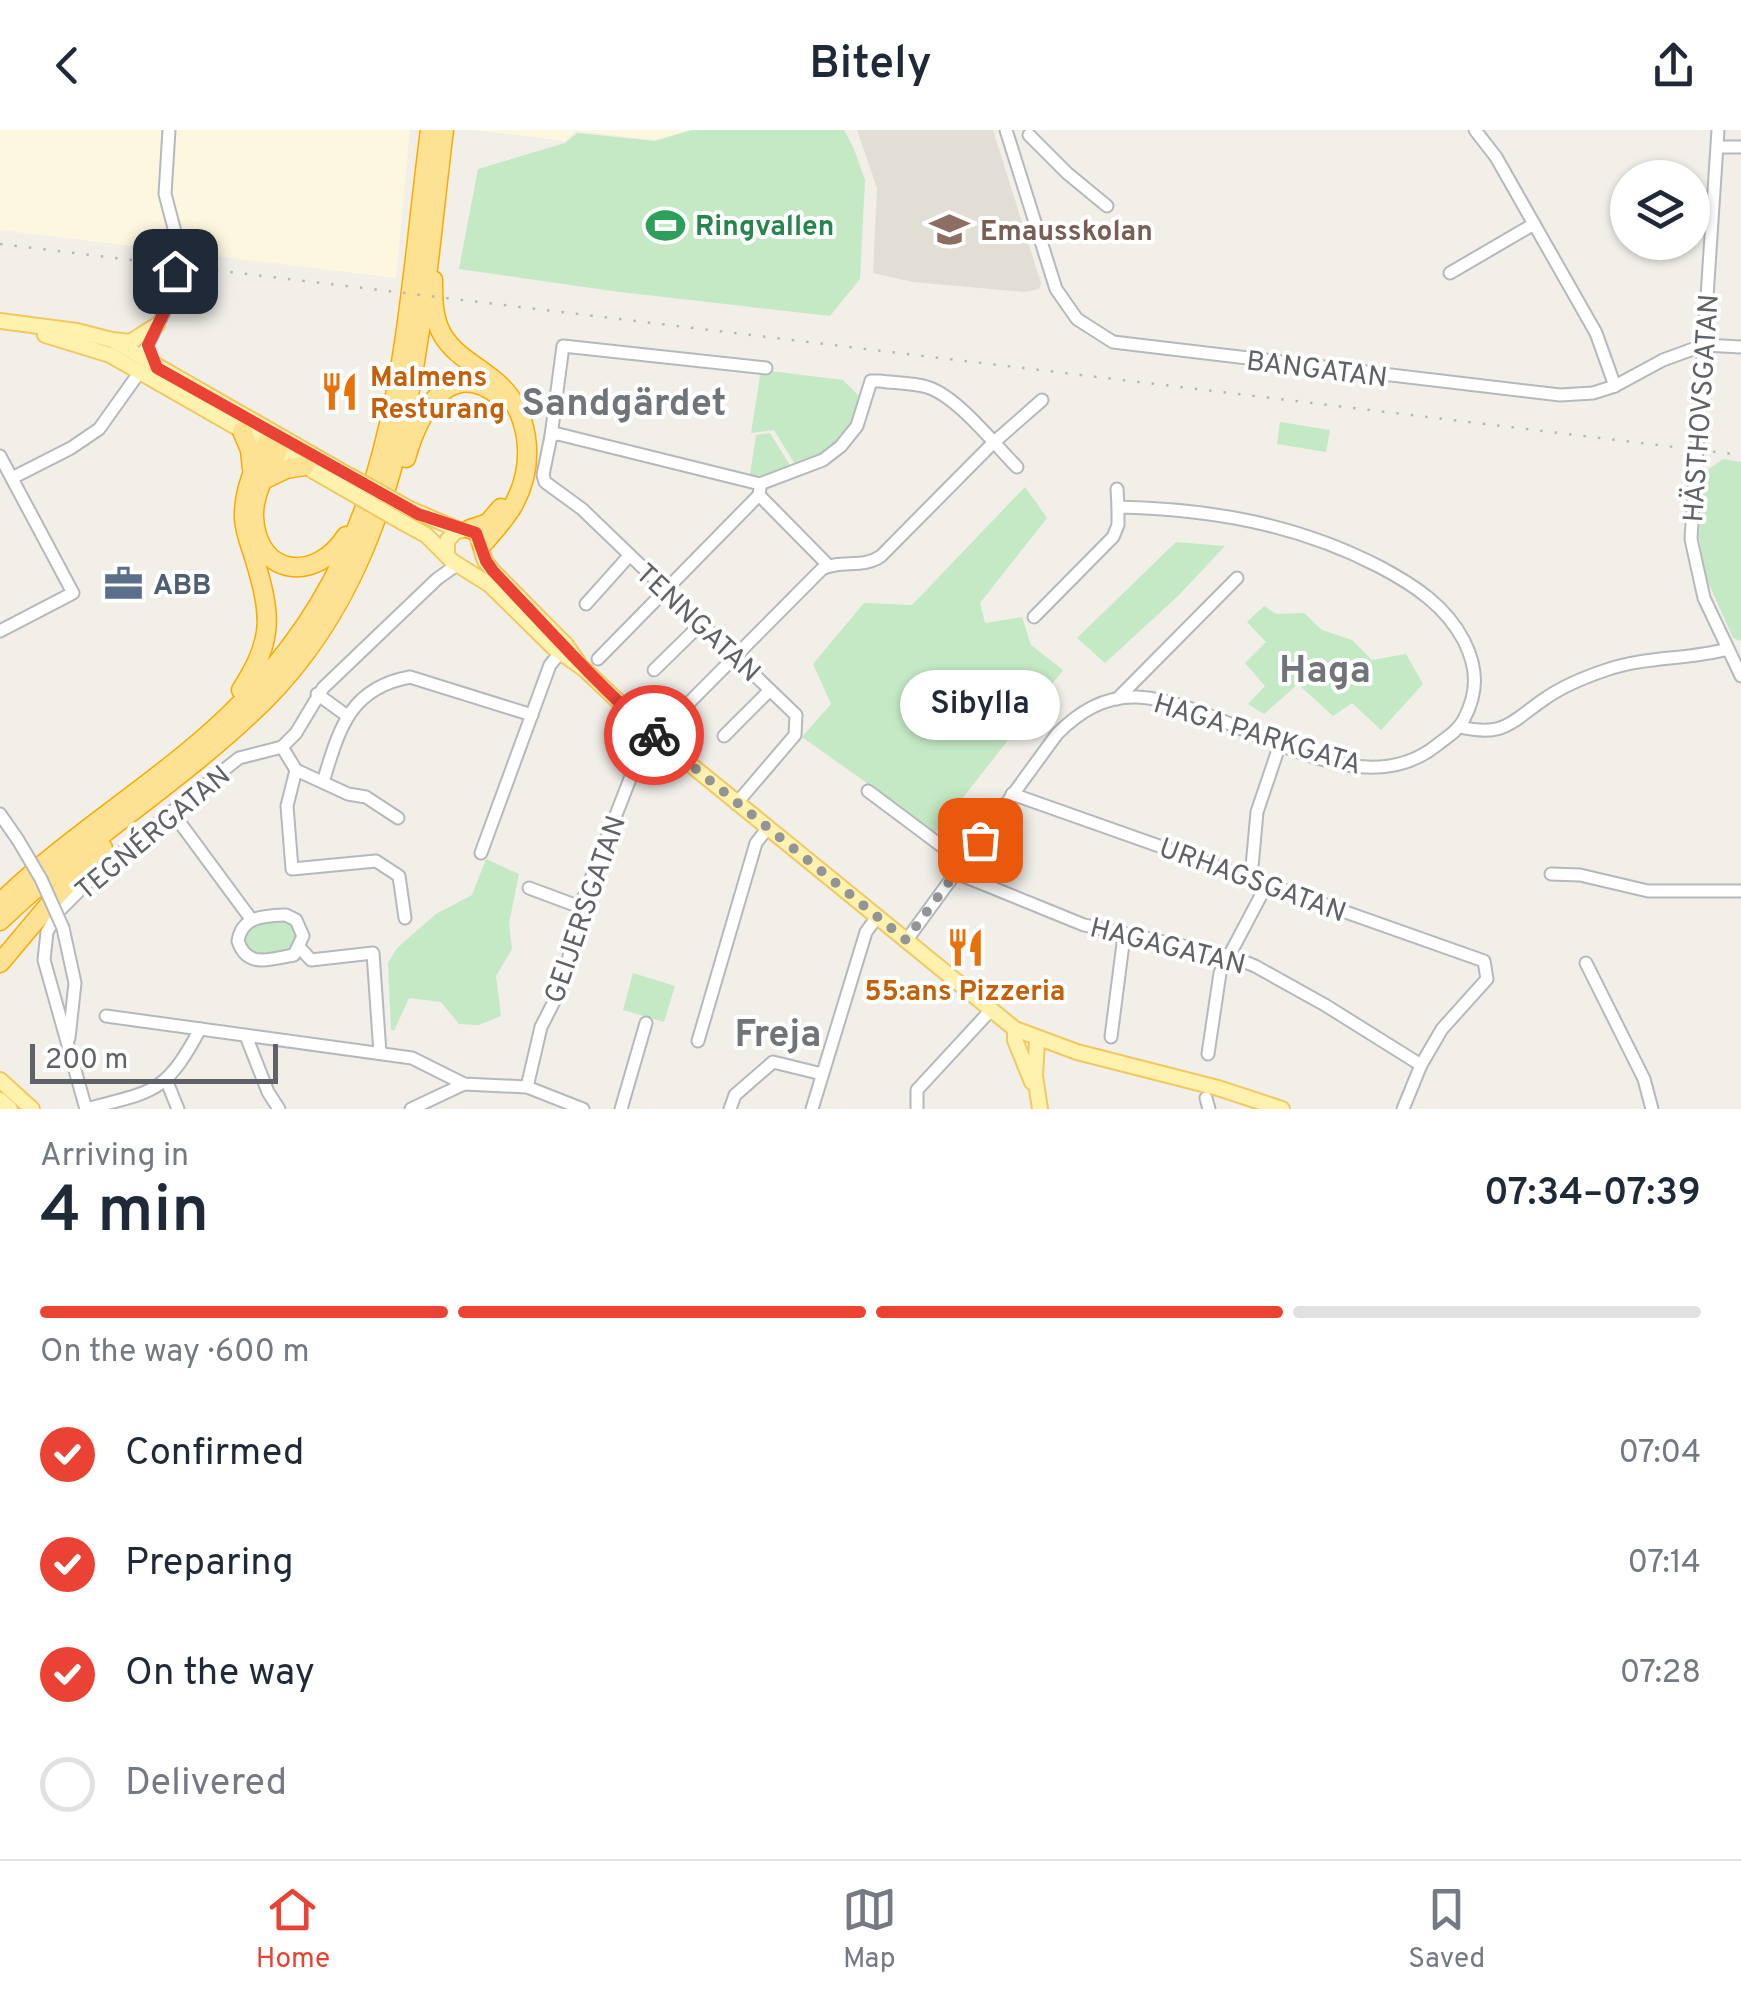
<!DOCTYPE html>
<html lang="en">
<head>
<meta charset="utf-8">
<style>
  :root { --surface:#fff; --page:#f2f2f3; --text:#1f2937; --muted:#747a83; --line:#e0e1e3; --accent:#ea4335 }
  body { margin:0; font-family:Overpass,sans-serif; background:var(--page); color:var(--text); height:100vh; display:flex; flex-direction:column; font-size:38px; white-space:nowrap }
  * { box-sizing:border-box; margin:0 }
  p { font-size:32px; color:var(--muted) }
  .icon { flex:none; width:55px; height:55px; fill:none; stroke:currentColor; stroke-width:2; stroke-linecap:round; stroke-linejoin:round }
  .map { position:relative; height:979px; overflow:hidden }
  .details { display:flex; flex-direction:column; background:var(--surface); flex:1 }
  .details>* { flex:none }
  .tools { position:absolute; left:1610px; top:30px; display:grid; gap:20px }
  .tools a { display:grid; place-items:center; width:100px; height:100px; border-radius:50%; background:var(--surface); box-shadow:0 2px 8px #0004; font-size:50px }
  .scale { position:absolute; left:30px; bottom:25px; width:248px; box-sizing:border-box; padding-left:10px; border:5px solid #5f6368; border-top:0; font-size:28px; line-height:35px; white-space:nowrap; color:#5f6368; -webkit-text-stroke:8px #fff; paint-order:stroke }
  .pin { position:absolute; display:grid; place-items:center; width:85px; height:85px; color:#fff; margin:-42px; border-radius:20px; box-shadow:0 5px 15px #0006 }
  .courier { position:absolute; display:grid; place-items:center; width:100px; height:100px; margin:-50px; border:8px solid #ea4335; border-radius:50%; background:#fff; color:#222; box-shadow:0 2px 12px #0007 }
  .bubble { position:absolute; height:70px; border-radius:35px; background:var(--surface); box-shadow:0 2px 8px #0004; font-size:32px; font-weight:600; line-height:70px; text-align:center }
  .head em { font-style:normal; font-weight:600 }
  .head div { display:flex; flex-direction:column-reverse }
  .head { display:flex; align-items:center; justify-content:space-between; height:170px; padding:0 40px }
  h1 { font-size:65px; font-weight:600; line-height:75px }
  .bar { display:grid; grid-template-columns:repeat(4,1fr); gap:15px 10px; align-content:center; height:120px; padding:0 40px }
  .bar i { height:12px; border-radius:8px; background:var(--line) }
  .bar .current { background:var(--accent) }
  .bar p { grid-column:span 4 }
  ol { padding:0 40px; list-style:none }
  li { display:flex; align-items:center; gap:30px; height:110px }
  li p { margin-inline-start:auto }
  li .icon { padding:10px; border-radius:50%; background:var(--accent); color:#fff; stroke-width:4 }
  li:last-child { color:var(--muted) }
  li i { width:55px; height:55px; border:5px solid var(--line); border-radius:50% }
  header { display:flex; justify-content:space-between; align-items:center; height:130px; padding:0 40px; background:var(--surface); font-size:45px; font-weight:600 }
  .tabs { display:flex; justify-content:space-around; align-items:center; height:140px; border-top:2px solid var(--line); background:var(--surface); font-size:28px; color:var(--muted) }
  .tabs a { display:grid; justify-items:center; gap:5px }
  .tabs .current { color:var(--accent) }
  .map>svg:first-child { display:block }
</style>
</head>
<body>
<header><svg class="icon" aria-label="back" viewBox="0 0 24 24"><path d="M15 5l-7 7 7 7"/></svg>Bitely<svg class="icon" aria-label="share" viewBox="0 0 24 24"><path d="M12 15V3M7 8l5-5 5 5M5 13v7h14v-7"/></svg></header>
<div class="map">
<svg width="1741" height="979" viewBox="0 0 1741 979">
  <rect width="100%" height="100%" fill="#f1efe8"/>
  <!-- commercial -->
  <g fill="#fef7e0">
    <path d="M0,0H410L396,148L0,100Z"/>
    <path d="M474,0H689L655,10L576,1L565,11Z"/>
  </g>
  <!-- education -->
  <path fill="#e1ded6" d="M857,0H993L1041,153L1039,159L1025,162L913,152L873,143L877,58Z"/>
  <!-- green -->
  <g fill="#c5e8c5">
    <path d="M692,0H844L854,19L865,50L860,149L830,186L612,161L459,139L478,39L565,13L577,3L655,11Z"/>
    <path d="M761,240L843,250L861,268C847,312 836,317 796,336L774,300L751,303Z"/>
    <path d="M1280,292L1330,300L1326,322L1277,314Z"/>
    <path d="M770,303L791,337L772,346L750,345L756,305Z"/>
    <path d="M1723,329L1741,332V511L1733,508L1705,445L1699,406L1705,342Z"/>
    <path d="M1025,357L1047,388L980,473L985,493L1022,487L1031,515L1063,540L936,702L802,607L831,574L813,534L864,473L912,475Z"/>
    <path d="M1176,412L1225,416L1179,465L1105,533L1077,508Z"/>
    <path d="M1264,476L1276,484L1304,483L1322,500L1352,510L1372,530L1406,524L1423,554L1381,600L1352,573L1333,586L1298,554L1264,584L1248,574L1265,556L1245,533L1266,512L1247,492Z"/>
    <path d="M486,729L519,744L509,793L512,819L496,846L501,886L479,895L459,894L441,872L409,868L394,901L391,899L388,833L397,818L436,784L472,765Z"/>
    <path d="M284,788L296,798L298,811L290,822L257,827L243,821L241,803L249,793Z"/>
    <path d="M633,843L675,856L664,892L623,880Z"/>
  </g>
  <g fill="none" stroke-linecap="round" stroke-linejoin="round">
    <defs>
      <g id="minor">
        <path d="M1006,0L1056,159L1077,189L1113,212L1560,265L1593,263L1615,256L1663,230L1704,215L1741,217"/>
        <path d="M1475,0L1496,27L1596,203L1615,256"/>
        <path d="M1718,0L1691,409L1704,468L1741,546"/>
        <path d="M1029,5L1067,43L1107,76"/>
        <path d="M1718,17H1741"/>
        <path d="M1450,143L1534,94"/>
        <path d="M141,228L172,166L179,117L165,64L169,0"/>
        <path d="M551,306L563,216L766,238"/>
        <path d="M0,326L73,463L0,501"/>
        <path d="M12,348L71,318L99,299L139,243"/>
        <path d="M760,358L759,365L828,435"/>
        <path d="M586,474L629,426"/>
        <path d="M1034,487L1113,407L1118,395V377"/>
        <path d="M598,529L759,365"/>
        <path d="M654,540L701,494"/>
        <path d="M317,564L346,585"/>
        <path d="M1117,569L1237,448"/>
        <path d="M669,593L822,439C840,429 863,439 881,426L992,314L1042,270"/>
        <path d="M1460,597C1504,607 1510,593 1543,570C1561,557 1585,547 1606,540C1646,526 1688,530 1728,519"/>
        <path d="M724,606L770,560"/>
        <path d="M282,617L296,640L287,676L292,739L376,731L399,746L405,788"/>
        <path d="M296,640L348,664L366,667L398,688"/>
        <path d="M323,652C339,600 349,558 410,547L532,585"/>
        <path d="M868,661L963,732"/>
        <path d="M1012,664L1484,831L1487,849L1442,899L1421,935L1403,979"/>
        <path d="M736,674L795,605L796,585L582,379L545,352L543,345L551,306L558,304L760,354L823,330L841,316L857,296L871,251H879C895,253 913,253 927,257C957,266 995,315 1017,337"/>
        <path d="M172,682L251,789"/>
        <path d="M0,684L18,710"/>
        <path d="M481,723L550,535L563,519"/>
        <path d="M956,743L1084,795L1230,826L1255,836L1325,875L1421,935"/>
        <path d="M1551,744L1580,745L1648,761H1741"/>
        <path d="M1251,748L1257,682L1280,614"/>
        <path d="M529,758L580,777"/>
        <path d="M286,785L296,790L303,806L294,825C271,829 247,839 238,811C242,786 264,786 286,785Z"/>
        <path d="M63,798L75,853L69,908"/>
        <path d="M906,811L1057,604C1079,582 1104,566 1137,567C1228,571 1352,684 1437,615C1447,607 1458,601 1464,589C1478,562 1478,539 1464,511C1446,476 1414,455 1380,437C1297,394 1211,379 1118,377L1117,359"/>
        <path d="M300,818L311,830L373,823L380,923"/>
        <path d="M1586,833L1644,949L1652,979"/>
        <path d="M106,886L412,928L464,954L527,957L583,979"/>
        <path d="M246,906L268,962L279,979"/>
        <path d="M1111,907L1124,806"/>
        <path d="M698,911L756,713L766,700"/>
        <path d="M1208,924L1220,843L1267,754"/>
        <path d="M167,952L178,979"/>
        <path d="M527,957L541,897L563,854L580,777L637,631L653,604"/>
        <path d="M1206,968L1209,979"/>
        <path d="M86,979L44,830L47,802L59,781L103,737L239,628L282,617L296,603L323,558L437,449L458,434"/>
        <path d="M86,979C153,961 165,965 200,899"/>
        <path d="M411,979L464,954"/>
        <path d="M621,979L646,893"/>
        <path d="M730,979L735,965L773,932L822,944"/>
        <path d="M812,979L866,802L877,787"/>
        <path d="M917,979V960L990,881"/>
      </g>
      <g id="major">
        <path d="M0,191L77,201L112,210L350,346"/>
        <path d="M45,205L110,225L343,358"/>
        <path d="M113,210L130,212L157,195"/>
        <path d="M410,379L459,400"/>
        <path d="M402,392L426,405L452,431L490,455L553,517L584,539L653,604L1015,899L1077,922L1218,958L1282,979"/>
        <path d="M447,422V411L456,401L470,399L476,403L485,431L493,441L566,515L578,532"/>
        <path d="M1015,899V910L1032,952"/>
        <path d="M1037,910L1035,946L1040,979"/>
        <path d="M0,950L32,979"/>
        <path d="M0,970L10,979"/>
      </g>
      <g id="highway">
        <path d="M433,150C433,169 433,188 442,204C454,225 476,235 494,250C530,279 536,331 515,372C507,388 494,401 482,415"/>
        <path d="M242,301L250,320L252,339"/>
        <path d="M278,321C267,341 253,364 254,387C257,447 316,453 346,406"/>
        <path d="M406,328C418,286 448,225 499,266"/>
        <path d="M265,349L286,339L305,336"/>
        <path d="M470,399L488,393L501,378"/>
        <path d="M241,560C275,509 271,484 254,427C250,415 245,402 244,389C243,361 254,338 266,314"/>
        <path d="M0,773C70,704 157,654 228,586C404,419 401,223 430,0"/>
        <path d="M0,791C82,712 180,653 262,573C414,423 419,198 444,0"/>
        <path d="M0,833L58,764L103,718"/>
      </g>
    </defs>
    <!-- minor casing -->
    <use href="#minor" stroke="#b5b8bc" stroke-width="15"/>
    <!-- major casing -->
    <use href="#major" stroke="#f2c960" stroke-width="18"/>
    <!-- highway casing -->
    <use href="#highway" stroke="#f9ab00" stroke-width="21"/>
    <!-- minor -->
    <use href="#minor" stroke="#fff" stroke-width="11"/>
    <!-- major -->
    <use href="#major" stroke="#fff2af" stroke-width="14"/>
    <!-- highway -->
    <use href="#highway" stroke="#fde293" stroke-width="18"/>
    <!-- rail -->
    <path stroke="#b6b7b8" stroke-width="2.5" stroke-dasharray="2.5 12" stroke-linecap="butt" d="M0,114L1741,325"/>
    <defs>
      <path id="minor-bridge" d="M18,710L41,749L63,798"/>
      <g id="major-bridge">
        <path d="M350,346L410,379"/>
        <path d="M343,358L402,392"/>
      </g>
    </defs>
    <!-- minor-bridge casing -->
    <use href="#minor-bridge" stroke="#b5b8bc" stroke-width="15" stroke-linecap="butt"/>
    <!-- major-bridge casing -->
    <use href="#major-bridge" stroke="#f2c960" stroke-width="18" stroke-linecap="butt"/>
    <!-- minor-bridge -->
    <use href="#minor-bridge" stroke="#fff" stroke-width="11"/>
    <!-- major-bridge -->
    <use href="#major-bridge" stroke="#fff2af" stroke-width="14"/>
  </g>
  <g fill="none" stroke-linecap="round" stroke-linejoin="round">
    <!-- done -->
    <path stroke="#929495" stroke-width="10" stroke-dasharray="0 18" d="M654,605L906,810L980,710"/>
    <!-- route -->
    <path stroke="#ea4335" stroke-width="12" d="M175,141L172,166L148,215L157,238L418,384L476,403L486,431L493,441C546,497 597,554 654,605"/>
  </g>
  <!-- icons -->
  <defs>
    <symbol id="stadium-bare" viewBox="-9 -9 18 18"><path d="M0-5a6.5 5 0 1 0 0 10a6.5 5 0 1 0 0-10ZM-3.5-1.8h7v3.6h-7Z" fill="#2e9e5b" stroke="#fff" stroke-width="2.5" paint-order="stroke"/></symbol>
    <symbol id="school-bare" viewBox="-9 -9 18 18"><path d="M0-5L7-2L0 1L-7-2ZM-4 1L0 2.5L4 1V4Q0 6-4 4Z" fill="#8d6e63" stroke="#fff" stroke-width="2.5" paint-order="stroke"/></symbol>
    <symbol id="restaurant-bare" viewBox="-9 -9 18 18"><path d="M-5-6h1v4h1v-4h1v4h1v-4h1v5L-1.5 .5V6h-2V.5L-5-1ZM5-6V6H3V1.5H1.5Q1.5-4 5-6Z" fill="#e8710a" stroke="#fff" stroke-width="2.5" paint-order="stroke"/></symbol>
    <symbol id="office-bare" viewBox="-9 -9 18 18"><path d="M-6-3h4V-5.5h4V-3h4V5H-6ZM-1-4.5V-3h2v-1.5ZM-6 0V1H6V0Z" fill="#5c6f8a" stroke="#fff" stroke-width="2.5" paint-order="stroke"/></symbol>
  </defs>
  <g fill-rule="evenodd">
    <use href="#stadium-bare" x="638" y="68" width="55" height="55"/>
    <use href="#school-bare" x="922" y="72" width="55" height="55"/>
    <use href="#restaurant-bare" x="312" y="234" width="55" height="55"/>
    <use href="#office-bare" x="96" y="426" width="55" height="55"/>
    <use href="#restaurant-bare" x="938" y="790" width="55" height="55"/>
  </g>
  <g text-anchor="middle" stroke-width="8" stroke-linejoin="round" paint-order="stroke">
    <!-- leisure labels -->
    <g font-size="28" font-weight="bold" fill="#27864d" stroke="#fff" text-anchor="start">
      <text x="695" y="105">Ringvallen</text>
    </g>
    <!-- education labels -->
    <g font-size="28" font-weight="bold" fill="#785e54" stroke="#fff" text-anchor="start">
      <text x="980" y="110">Emausskolan</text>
    </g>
    <!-- street labels -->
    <g font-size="28" fill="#5f6368" stroke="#fff">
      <text transform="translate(1317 238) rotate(7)" y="10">BANGATAN</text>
      <text transform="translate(1700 278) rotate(-86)" y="10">HÄSTHOVSGATAN</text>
      <text transform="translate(699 492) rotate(43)" y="10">TENNGATAN</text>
      <text transform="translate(1258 603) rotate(17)" y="10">HAGA PARKGATA</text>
      <text transform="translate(152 702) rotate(-40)" y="10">TEGNÉRGATAN</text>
      <text transform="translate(1253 749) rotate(20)" y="10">URHAGSGATAN</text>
      <text transform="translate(584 779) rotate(-71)" y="10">GEIJERSGATAN</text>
      <text transform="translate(1168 815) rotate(14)" y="10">HAGAGATAN</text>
    </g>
    <!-- food labels -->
    <g font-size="28" font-weight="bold" fill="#c56008" stroke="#fff" text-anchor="start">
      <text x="370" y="256">Malmens<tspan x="370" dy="32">Resturang</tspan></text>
      <text x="965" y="870" text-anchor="middle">55:ans Pizzeria</text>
    </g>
    <!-- service labels -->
    <g font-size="28" font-weight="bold" fill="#4e5e75" stroke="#fff" text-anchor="start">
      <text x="153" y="464">ABB</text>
    </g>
    <!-- district labels -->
    <g font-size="38" font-weight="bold" fill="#70757a" stroke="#fff">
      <text x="624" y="285">Sandgärdet</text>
      <text x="1325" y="552">Haga</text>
      <text x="778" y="916">Freja</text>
    </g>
  </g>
</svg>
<div class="tools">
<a><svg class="icon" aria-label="layers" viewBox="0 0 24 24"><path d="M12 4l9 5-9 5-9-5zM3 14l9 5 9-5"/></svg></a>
</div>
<div class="scale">200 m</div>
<div class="pin" style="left:980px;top:710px;background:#ea580c"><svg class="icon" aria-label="bag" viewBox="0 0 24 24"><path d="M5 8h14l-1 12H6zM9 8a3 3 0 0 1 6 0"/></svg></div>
<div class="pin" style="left:175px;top:141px;background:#1f2937"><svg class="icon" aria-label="home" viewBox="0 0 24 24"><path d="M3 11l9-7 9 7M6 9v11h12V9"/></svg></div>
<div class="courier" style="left:654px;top:605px"><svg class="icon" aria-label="bike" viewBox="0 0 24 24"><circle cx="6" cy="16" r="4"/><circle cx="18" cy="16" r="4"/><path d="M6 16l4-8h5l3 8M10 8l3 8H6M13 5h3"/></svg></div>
<div class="bubble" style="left:900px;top:540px;width:160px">Sibylla</div>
</div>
<section class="details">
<div class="head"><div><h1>4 min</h1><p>Arriving in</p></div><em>07:34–07:39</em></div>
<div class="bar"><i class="current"></i><i class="current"></i><i class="current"></i><i></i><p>On the way · 600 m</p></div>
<ol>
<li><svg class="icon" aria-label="check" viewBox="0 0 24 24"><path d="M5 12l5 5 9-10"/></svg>Confirmed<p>07:04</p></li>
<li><svg class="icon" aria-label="check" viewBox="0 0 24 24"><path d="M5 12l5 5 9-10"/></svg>Preparing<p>07:14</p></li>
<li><svg class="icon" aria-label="check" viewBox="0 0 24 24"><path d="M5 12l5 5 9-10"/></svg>On the way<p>07:28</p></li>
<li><i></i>Delivered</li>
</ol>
</section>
<nav class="tabs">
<a class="current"><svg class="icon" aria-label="home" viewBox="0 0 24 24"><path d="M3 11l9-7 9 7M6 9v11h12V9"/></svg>Home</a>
<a><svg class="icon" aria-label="map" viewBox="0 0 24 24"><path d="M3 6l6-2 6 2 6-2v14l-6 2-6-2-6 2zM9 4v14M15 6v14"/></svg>Map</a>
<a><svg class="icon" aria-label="saved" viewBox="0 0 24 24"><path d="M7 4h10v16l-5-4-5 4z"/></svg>Saved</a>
</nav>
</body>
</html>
